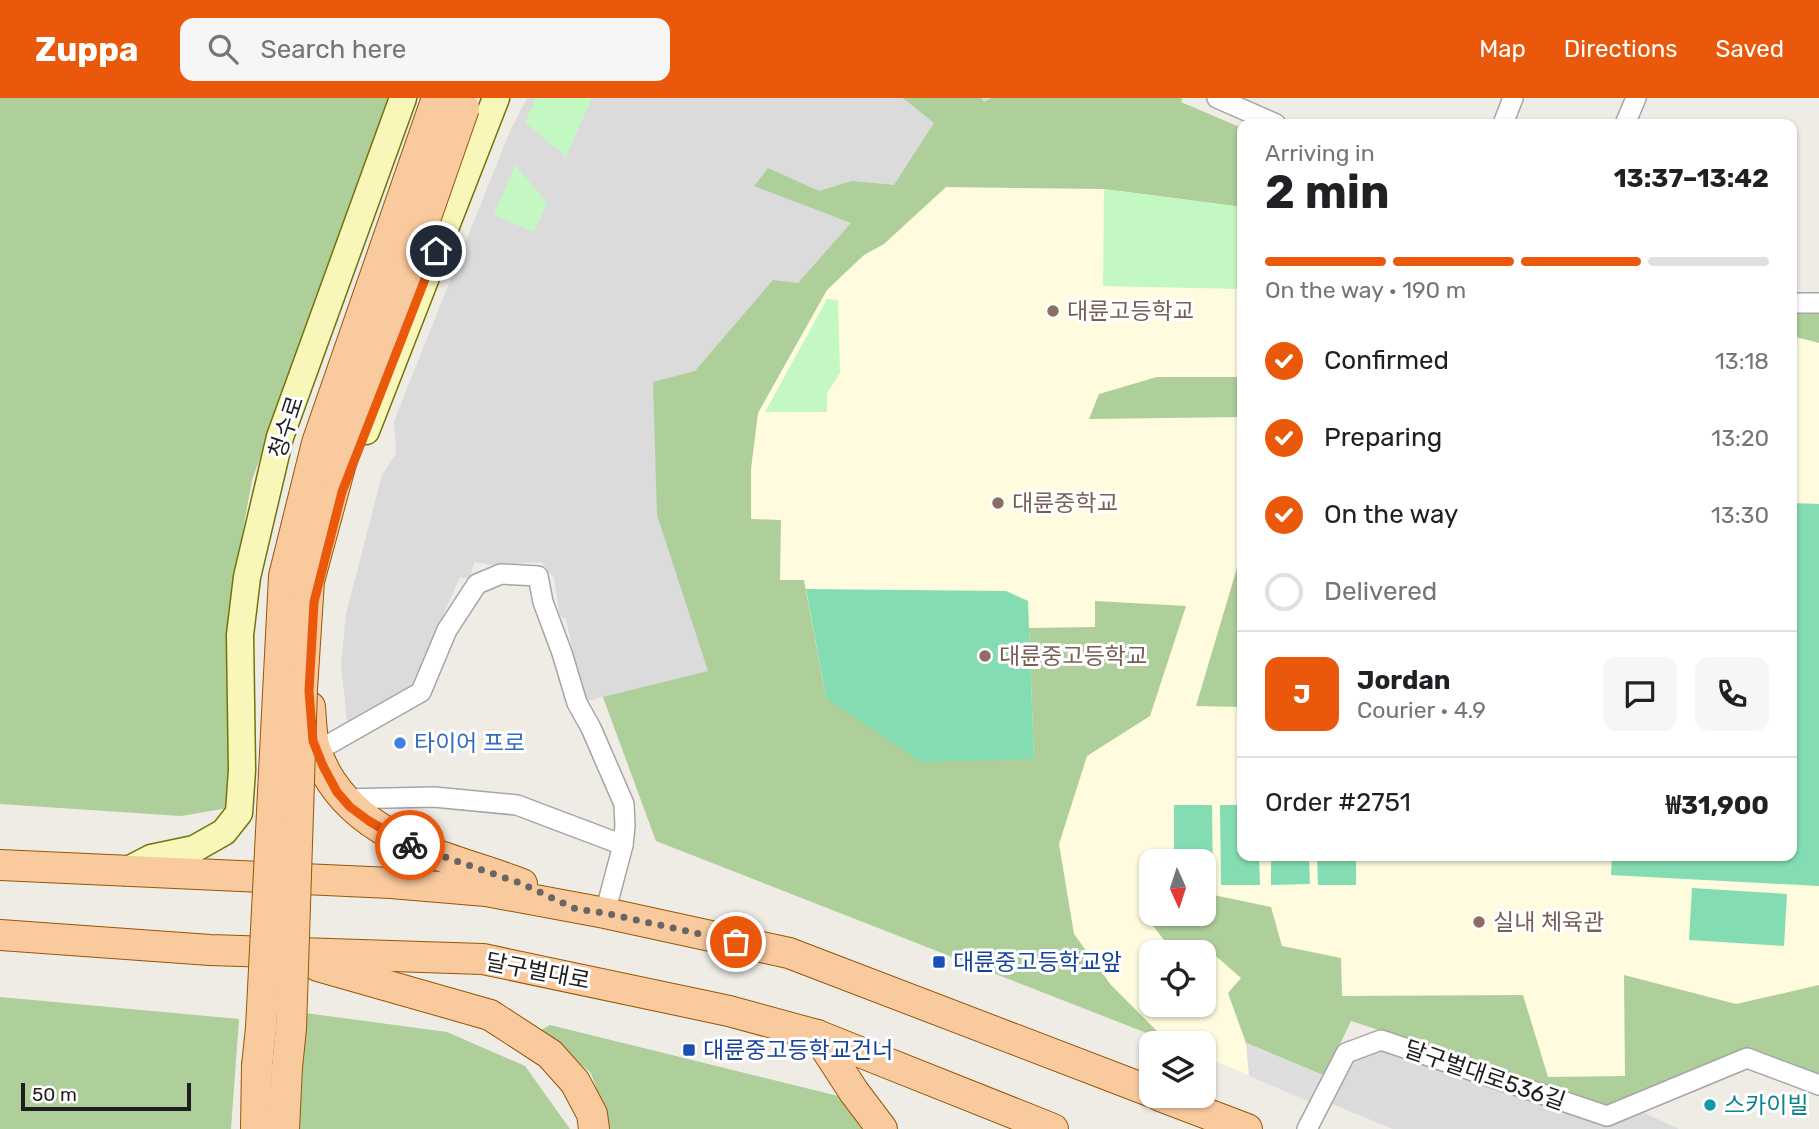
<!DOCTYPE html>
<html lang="en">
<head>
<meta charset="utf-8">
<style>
  :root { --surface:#fff; --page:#f6f6f6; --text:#202124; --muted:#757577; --line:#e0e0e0; --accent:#ea580c }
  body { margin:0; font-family:Rubik,"Noto Sans KR",sans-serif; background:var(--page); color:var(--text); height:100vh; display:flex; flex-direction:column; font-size:26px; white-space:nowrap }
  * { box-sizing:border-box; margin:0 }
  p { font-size:23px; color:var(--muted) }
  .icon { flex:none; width:38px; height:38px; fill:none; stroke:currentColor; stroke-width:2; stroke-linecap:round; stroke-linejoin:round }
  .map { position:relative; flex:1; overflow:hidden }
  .drawer { position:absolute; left:1237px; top:21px; width:560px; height:742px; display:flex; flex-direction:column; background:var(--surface); border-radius:14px; box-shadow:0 2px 5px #0004 }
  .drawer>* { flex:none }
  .needle { width:46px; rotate:177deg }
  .fabs { position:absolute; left:1139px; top:751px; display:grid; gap:14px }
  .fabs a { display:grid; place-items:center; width:77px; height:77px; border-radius:14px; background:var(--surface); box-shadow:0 2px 5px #0004; font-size:35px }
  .scale { position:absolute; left:21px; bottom:18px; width:170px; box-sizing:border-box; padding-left:7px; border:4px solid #1e1e1e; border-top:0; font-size:19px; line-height:24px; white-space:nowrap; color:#1e1e1e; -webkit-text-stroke:5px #fff; paint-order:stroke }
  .pin { position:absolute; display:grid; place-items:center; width:60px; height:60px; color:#fff; margin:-30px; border:4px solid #fff; border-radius:50%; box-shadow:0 2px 7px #0007 }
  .courier { position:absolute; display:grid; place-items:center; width:70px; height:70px; margin:-35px; border:5px solid #ea580c; border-radius:50%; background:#fff; color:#222; box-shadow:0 2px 9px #0007 }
  .overview em { font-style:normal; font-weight:700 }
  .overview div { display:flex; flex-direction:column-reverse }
  .overview { display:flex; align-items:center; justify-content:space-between; height:119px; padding:0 28px }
  h1 { font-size:46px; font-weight:700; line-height:52px }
  .bar { display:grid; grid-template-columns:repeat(4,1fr); gap:10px 7px; align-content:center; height:84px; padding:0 28px }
  .bar i { height:9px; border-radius:5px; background:var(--line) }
  .bar .active { background:var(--accent) }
  .bar p { grid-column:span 4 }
  .line { display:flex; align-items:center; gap:18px; padding:0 28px; border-top:2px solid var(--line) }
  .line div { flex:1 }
  .round { display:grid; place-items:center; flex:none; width:74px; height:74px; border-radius:14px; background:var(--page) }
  ol { padding:0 28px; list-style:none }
  li { display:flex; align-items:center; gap:21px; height:77px }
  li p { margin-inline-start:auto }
  li .icon { padding:7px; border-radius:50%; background:var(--accent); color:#fff; stroke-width:4 }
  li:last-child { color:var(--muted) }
  li i { width:38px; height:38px; border:4px solid var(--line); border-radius:50% }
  header { display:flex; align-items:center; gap:42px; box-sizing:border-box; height:98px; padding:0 35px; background:var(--accent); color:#fff }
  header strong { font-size:33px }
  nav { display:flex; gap:38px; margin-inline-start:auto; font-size:24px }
  .search { width:490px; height:63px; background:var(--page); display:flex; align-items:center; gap:18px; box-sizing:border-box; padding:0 24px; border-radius:14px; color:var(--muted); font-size:26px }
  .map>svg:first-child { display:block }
</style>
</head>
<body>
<header>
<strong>Zuppa</strong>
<div class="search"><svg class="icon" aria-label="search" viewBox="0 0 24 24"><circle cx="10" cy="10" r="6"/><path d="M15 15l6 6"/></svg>Search here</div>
<nav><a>Map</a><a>Directions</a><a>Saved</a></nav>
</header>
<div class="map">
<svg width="1819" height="1031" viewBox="0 0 1819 1031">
  <rect width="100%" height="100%" fill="#efebe5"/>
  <!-- residential -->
  <g fill="#dcdbdb">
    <path d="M527,0H1140L742,637L656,743L603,599L584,604L566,521L560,518L554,480L541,464L492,467L474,464L470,481L460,479L412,587L347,623L341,567L346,516L382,377L396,355L394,323L510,33Z"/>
    <path d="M1381,949L1608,1028L1640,1013L1679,1031H1393L1332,1006L1350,962Z"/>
  </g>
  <!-- education -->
  <path fill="#fefbde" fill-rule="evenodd" d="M1181,4L1242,30V758H1792V216H1819V981L1746,951L1611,1008L1351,923L1312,1005L1204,958V945H1173L692,756L742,637L736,309L808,178L911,91ZM1152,763H1204V816H1152ZM1152,854H1204V906H1152Z"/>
  <!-- forest -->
  <g fill="#aece9a">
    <path d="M0,0H391L252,382L228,515V710L181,718L0,706Z"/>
    <path d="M903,0H981L984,4L991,0H1182L1181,4L1242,30V109L1104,91L946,89L884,146L864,157L827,192L758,315L751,371V421L781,422L780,482H804L826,600L1034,661L1029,530L1095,529V503L1186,508L1150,618L1087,658L1059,746L1074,836L1111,887L1167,943L656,743L603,599L708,573L657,417L653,284L695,273L773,182L798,185L851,125L754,88L768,70L819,93L852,83L894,87L934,25Z"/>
    <path d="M1792,216H1819V245L1792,238Z"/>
    <path d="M1157,279H1242V319L1089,321L1099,296Z"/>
    <path d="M1242,453V609L1196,608Z"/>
    <path d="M1151,789L1152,816H1204V795L1271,809L1282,848L1341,860L1342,898L1523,897L1548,979L1625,978L1624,877L1736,906L1819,887V981L1746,951L1611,1008L1351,923L1325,978L1246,945L1228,895L1241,880L1201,845L1194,854H1173L1148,821Z"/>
    <path d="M0,899L239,921L231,1031H0Z"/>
    <path d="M305,915L447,934L525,968L570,1031H299Z"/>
    <path d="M550,927L838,998L862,1031H610L591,975L541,932Z"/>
  </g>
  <!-- park -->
  <g fill="#c3f8c2">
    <path d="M536,0H592L566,59L525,24Z"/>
    <path d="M515,67L547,105L534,134L494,117Z"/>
    <path d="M1104,91L1242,109V191L1103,188Z"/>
    <path d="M827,201L838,202L840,275L827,295V314H765Z"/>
  </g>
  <!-- pitch -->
  <g fill="#84ddb2">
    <path d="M1792,405L1819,406V788L1611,777L1612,758H1792Z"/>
    <path d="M806,491L1006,493L1028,503L1034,661L921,664L826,600Z"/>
    <path d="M1174,707H1212L1213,786L1204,787V763H1174Z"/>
    <path d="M1220,707H1242V758H1259L1260,787H1221Z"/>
    <path d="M1271,758H1309L1310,786L1271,787Z"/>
    <path d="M1317,758H1356V787H1318Z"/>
    <path d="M1692,790L1787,796L1784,848L1689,842Z"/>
  </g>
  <!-- parking -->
  <path fill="#dedede" d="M1246,945L1325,978L1312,1005L1249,978Z"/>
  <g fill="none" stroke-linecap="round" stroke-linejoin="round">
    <defs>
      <g id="street">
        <path d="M1217,0L1276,26"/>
        <path d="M1503,26L1513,0"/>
        <path d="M1625,26L1636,0"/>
        <path d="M1792,205H1819"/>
        <path d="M317,653L421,594L447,532L477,486L501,476L538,478L543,504L562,555L577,605L591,630L624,706L625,728L623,747L605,815"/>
        <path d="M343,701L434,699L517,707L623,747"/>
        <path d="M1307,1031L1346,955L1381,942L1607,1018L1747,960L1819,987"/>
      </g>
      <g id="secondary">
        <path d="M366,333L496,0"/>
        <path d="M124,774L151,760L194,751L224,734L239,715L242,672L240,537L247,479L280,339L403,0"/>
      </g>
      <g id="primary">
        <path d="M310,609C311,619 311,630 313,641C314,652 321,665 326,675C366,746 452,759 522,786"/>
        <path d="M0,767L391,785L486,793L605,815L789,855L1152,994"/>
        <path d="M0,837L210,852L483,861L729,913L817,937L1053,1031"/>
        <path d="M318,868L490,917L550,956L575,984L592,1016L594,1031"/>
        <path d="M817,937L854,994L882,1031"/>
        <path d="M1160,998L1247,1031"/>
        <path d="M256,1031L257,968"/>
        <path d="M284,1031L287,969"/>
      </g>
    </defs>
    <!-- street casing -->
    <use href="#street" stroke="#a5a5a5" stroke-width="22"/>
    <!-- secondary casing -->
    <use href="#secondary" stroke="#727407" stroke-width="29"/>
    <!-- primary casing -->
    <use href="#primary" stroke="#965703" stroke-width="32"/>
    <!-- street -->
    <use href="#street" stroke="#fff" stroke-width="19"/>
    <!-- secondary -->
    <use href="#secondary" stroke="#f8f6b9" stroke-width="26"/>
    <!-- primary -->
    <use href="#primary" stroke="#faca9f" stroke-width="30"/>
    <defs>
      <g id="primary-bridge">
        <path d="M257,968L261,930L284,478L317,345L437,0"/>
        <path d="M287,969L291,931L302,591L309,483L344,354L464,10"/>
      </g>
    </defs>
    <!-- primary-bridge casing -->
    <use href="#primary-bridge" stroke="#965703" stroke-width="32" stroke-linecap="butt"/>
    <!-- primary-bridge -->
    <use href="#primary-bridge" stroke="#faca9f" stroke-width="30"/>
  </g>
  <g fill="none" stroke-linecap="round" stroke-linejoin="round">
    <!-- done -->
    <path stroke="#676664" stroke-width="7" stroke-dasharray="0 12.6" d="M410,747L520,785L576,811L605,815L736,844"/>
    <!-- route -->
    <path stroke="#ea580c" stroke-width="9" d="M410,747L369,723L350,709L337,694L323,668L313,643L309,593L314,504L342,394L436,153"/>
  </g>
  <!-- markers -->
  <g fill="#8d6e63" stroke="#fff" stroke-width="2.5">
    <circle cx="1053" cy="213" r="7"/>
    <circle cx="998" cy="405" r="7"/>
    <circle cx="985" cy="558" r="7"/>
    <circle cx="1479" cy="824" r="7"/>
  </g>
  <circle fill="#3f7fe0" stroke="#fff" stroke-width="2.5" cx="400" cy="645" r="7"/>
  <g fill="#1a4fb4" stroke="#fff" stroke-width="2.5">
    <rect x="932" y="857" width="14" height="14" rx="3.5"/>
    <rect x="682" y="945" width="14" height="14" rx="3.5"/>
  </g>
  <circle fill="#0f9aa8" stroke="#fff" stroke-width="2.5" cx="1710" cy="1007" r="7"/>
  <g text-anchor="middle" stroke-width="6" stroke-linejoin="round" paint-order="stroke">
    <!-- education labels -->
    <g font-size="23" fill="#785e54" stroke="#fff" text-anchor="start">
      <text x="1067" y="221">대륜고등학교</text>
      <text x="1012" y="413">대륜중학교</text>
      <text x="999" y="566">대륜중고등학교</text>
      <text x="1493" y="832">실내 체육관</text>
    </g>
    <!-- street labels -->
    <g font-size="23" fill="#1e1e1e" stroke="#fff">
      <text transform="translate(286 329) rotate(-72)" y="8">청수로</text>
      <text transform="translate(538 873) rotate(11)" y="8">달구벌대로</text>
      <text transform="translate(1485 977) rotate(19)" y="8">달구벌대로536길</text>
    </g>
    <!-- shop labels -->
    <g font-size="23" fill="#366cbe" stroke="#fff" text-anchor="start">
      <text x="414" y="653">타이어 프로</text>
    </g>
    <!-- transit labels -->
    <g font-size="23" fill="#164399" stroke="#fff" text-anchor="start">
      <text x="953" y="872">대륜중고등학교앞</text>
      <text x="703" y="960">대륜중고등학교건너</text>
    </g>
    <!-- culture labels -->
    <g font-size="23" fill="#0d838f" stroke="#fff" text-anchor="start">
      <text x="1724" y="1015">스카이빌</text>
    </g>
  </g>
</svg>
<div class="fabs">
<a><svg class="needle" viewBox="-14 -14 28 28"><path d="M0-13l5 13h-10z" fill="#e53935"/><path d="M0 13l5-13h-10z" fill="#757577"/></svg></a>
<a><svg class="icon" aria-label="locate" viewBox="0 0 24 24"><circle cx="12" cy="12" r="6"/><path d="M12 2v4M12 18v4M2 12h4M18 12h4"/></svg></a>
<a><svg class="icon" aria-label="layers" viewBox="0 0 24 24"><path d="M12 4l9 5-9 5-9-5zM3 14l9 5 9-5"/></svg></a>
</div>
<div class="scale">50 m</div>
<div class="pin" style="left:736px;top:844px;background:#ea580c"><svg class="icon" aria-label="bag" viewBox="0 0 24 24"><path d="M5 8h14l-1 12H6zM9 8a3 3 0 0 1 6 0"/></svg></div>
<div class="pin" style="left:436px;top:153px;background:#1f2937"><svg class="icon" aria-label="home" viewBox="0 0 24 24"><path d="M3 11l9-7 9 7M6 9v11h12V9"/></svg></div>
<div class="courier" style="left:410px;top:747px"><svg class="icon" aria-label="bike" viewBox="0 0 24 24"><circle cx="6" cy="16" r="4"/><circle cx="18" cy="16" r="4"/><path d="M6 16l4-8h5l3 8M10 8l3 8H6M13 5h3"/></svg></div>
<section class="drawer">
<div class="overview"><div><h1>2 min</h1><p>Arriving in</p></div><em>13:37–13:42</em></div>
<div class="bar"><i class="active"></i><i class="active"></i><i class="active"></i><i></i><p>On the way · 190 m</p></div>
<ol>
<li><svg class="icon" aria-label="check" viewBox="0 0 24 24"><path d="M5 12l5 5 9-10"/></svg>Confirmed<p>13:18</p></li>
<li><svg class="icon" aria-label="check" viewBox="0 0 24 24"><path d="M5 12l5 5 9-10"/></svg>Preparing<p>13:20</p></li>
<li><svg class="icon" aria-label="check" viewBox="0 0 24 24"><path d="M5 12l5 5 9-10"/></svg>On the way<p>13:30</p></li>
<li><i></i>Delivered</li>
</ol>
<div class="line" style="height:126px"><b class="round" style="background:var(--accent);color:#fff">J</b><div><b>Jordan</b><p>Courier · 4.9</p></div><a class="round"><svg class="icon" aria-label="chat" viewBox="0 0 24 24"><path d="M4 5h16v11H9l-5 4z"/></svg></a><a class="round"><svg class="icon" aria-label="phone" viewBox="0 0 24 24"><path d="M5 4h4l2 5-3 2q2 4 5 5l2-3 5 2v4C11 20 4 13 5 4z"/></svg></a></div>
<div class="line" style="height:91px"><div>Order #2751</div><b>₩31,900</b></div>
</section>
</div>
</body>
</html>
